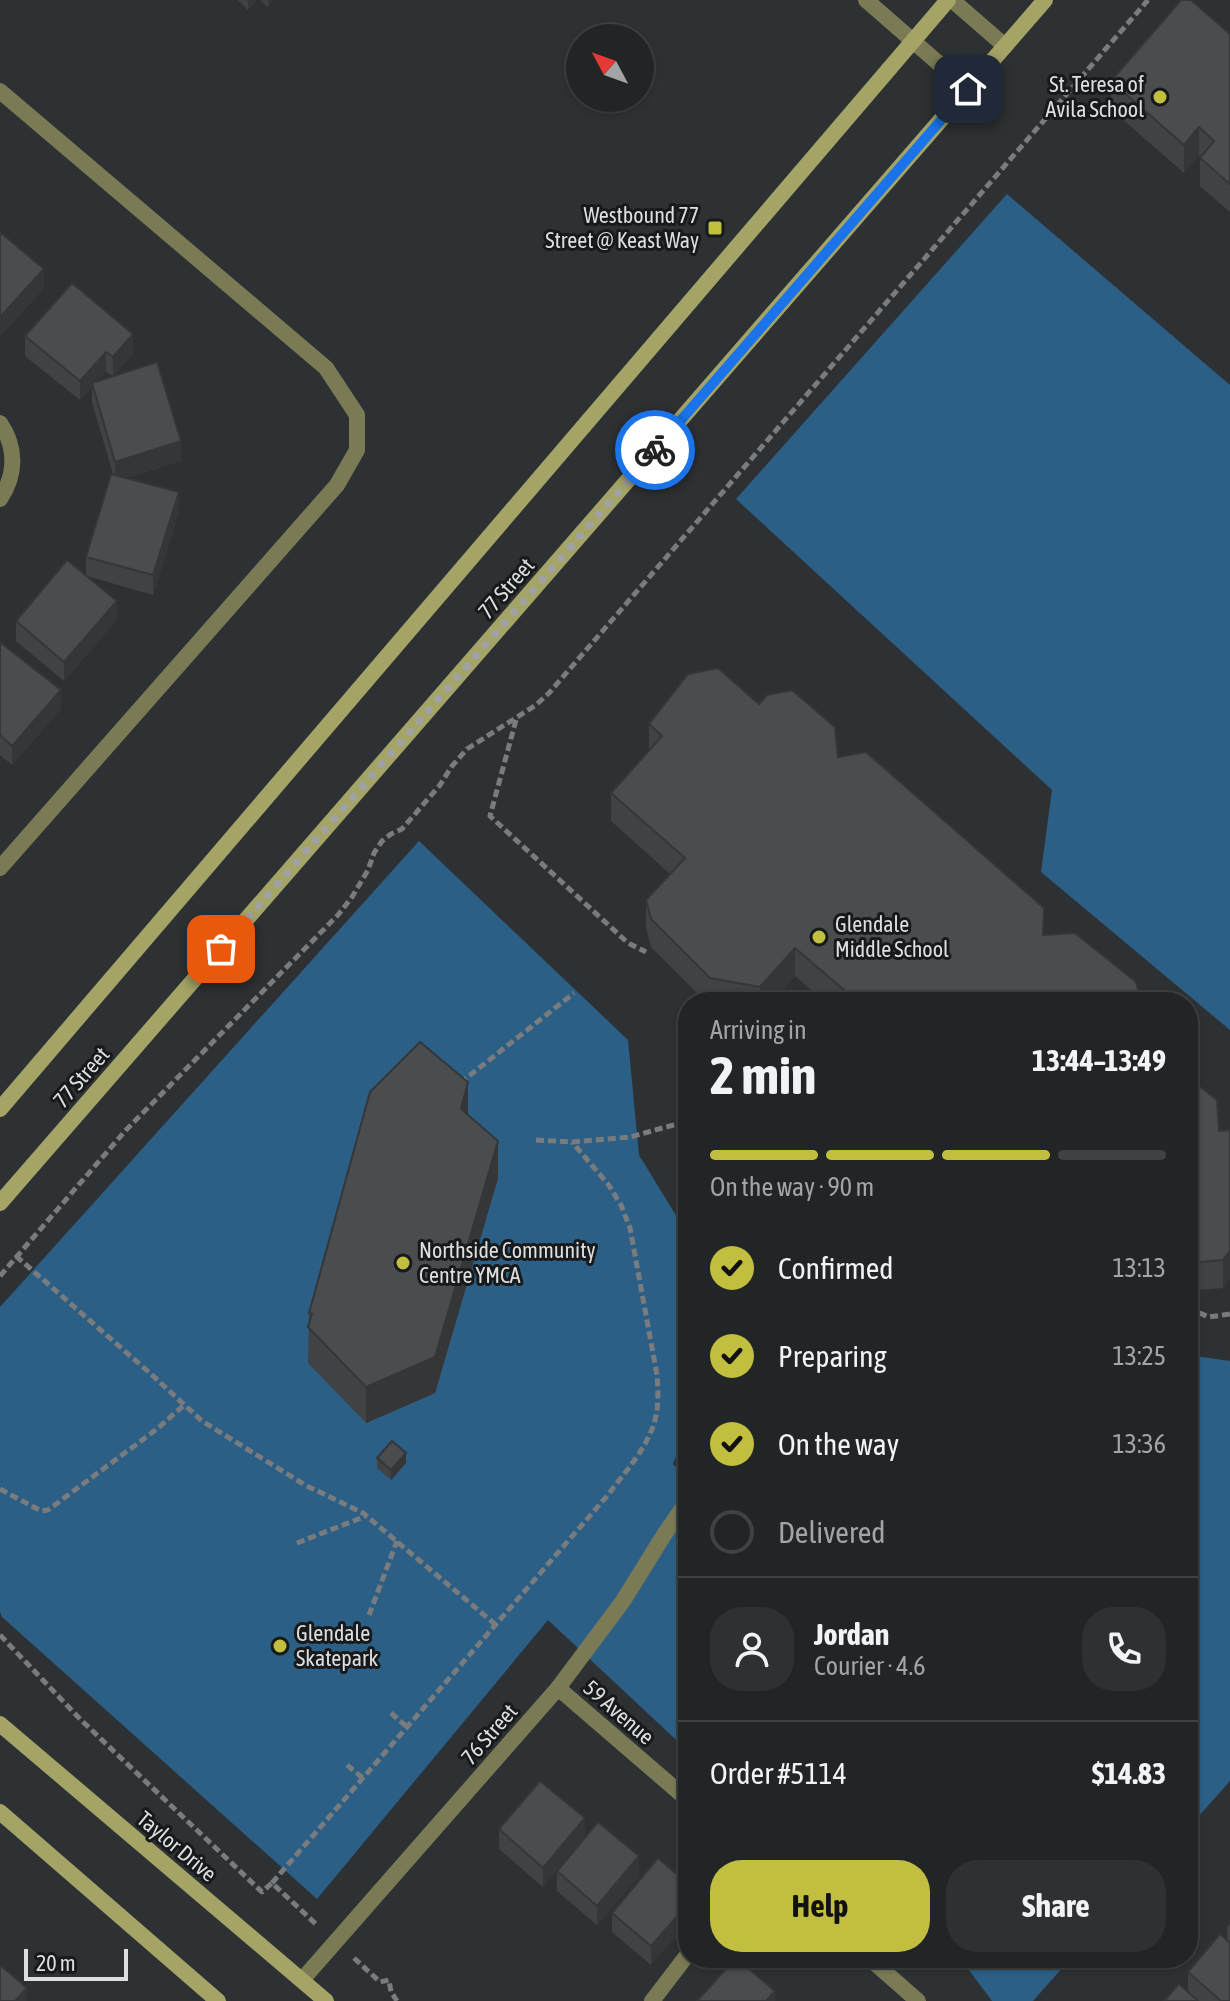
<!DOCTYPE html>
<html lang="en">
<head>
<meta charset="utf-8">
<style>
  :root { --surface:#222526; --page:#2e3132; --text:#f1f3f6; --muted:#a2a5a7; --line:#3f4243; --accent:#c1be40 }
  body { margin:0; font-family:"Asap Condensed",sans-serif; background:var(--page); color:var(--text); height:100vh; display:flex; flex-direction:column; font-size:30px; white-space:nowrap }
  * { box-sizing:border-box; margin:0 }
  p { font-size:26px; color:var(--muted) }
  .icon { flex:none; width:44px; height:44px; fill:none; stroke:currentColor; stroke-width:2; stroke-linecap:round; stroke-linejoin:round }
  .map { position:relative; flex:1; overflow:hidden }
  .sheet { position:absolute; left:678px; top:992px; width:520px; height:976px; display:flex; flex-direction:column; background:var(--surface); border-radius:32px; box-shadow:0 2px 6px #0004,0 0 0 2px var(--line) }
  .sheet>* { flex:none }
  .needle { width:52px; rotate:311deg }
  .fabs { position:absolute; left:566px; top:24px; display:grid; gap:16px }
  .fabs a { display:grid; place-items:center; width:88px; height:88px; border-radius:50%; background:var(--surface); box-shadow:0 2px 6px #0004,0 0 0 2px var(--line); font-size:40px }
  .scale { position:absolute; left:24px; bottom:20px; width:104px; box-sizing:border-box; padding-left:8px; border:4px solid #dcdee0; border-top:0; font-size:22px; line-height:28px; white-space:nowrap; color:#dcdee0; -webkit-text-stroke:6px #17191a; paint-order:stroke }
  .pin { position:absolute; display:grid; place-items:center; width:68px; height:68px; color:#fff; margin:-34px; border-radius:16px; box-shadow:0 4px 12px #0006 }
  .courier { position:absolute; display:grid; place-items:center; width:80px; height:80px; margin:-40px; border:6px solid #1a73e8; border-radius:50%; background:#fff; color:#222; box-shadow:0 2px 10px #0007 }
  .headline em { font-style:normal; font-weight:700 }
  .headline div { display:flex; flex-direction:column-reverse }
  .headline { display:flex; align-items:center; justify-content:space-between; height:136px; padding:0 32px }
  h1 { font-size:52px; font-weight:700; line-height:60px }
  .bar { display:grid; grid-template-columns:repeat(4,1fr); gap:12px 8px; align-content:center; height:96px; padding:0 32px }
  .bar i { height:10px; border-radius:6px; background:var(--line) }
  .bar .selected { background:var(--accent) }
  .bar p { grid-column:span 4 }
  .line { display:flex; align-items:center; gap:20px; padding:0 32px; border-top:2px solid var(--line) }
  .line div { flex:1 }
  .round { display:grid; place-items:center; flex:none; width:84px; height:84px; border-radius:32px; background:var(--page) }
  ol { padding:0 32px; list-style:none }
  li { display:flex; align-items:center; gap:24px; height:88px }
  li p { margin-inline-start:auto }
  li .icon { padding:8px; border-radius:50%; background:var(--accent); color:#111; stroke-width:4 }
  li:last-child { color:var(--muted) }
  li i { width:44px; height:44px; border:4px solid var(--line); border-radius:50% }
  .button { display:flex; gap:16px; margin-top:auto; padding:16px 32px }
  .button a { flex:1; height:92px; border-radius:32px; background:var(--accent); color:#111; font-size:32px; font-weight:700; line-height:92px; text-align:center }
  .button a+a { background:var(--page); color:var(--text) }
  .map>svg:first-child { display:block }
</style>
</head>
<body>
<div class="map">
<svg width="1230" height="2001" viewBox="0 0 1230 2001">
  <rect width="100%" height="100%" fill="#2e3133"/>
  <!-- green -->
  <g fill="#2c5f85">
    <path d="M1007,194L1230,385V1030L1041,872L1052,790L736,499Z"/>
    <path d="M419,841L628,1040L639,1155L688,1235V1429L673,1464L688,1479V1751L548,1620L317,1899L2,1617L0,1612V1307Z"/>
    <path d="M1188,1355L1230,1361V1781L1188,1828Z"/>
    <path d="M960,1958H1071L1033,2001H992Z"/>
  </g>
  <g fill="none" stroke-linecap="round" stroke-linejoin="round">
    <!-- path -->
    <g stroke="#797c7e" stroke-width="5" stroke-dasharray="8 4" stroke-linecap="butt">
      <path d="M516,720L490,816L628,943L646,952"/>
      <path d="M460,1083L574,993"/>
      <path d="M536,1140L572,1142L630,1137L688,1121"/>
      <path d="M16,1256L151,1374L202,1421L305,1485L363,1513L496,1625"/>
      <path d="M0,1276L126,1130L338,915L352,897L368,870L374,853L382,841L391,834L402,829L440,785L452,766L467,749L536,705L549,693L1148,0"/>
      <path d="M1188,1308L1209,1317L1230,1314"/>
      <path d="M0,1489L41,1511L48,1510L157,1429L184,1405"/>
      <path d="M297,1543L366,1516"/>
      <path d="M369,1615L397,1541"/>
      <path d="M0,1635L81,1720L262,1892L272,1883L317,1925"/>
      <path d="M391,1713L407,1727"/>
      <path d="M347,1765L363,1778"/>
      <path d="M272,1883L607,1496C625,1472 647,1449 655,1420C659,1405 658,1389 657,1375L630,1228L621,1205L608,1184L572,1142"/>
      <path d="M354,1958L380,1982L389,1980L391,1992L397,2001"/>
    </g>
    <!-- service -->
    <g stroke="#7a7a55" stroke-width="16">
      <path d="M0,91L326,368L357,415V450L337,485L0,868"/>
      <path d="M652,2001L688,1954"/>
    </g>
    <!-- minor -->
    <g stroke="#7a7a55" stroke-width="16">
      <path d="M0,423C17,448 16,475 0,499"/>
      <path d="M558,1688L688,1800"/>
      <path d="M869,1958L918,2001"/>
      <path d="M302,1980L558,1688L623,1601L664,1535L688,1500"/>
    </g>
    <!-- tertiary -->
    <g stroke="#7a7a55" stroke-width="16">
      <path d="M866,0L968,89"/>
      <path d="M952,0L1005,46"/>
    </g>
    <!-- secondary -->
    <g stroke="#a4a467" stroke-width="16">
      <path d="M0,1109L948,0"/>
      <path d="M0,1203L1045,0"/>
      <path d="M0,1724L326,2001"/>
      <path d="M0,1812L218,2001"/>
    </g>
  </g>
  <!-- wall -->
  <g fill="#404245" fill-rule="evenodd">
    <path d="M238,0H256L248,10Z"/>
    <path d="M260,0H274L268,7Z"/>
    <path d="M1230,34V212L1200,186V158L1201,157L1199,155L1184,173L1111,109V81Z"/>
    <path d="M25,336L133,354L113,376L181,461L126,478L179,512L153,595L87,576L117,620L64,681L16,641V621L86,576V557L113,474L92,402V387L80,400L25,356ZM106,372L112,376L97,381Z"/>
    <path d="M0,642L61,709L12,765L0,755Z"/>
    <path d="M759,704L838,757L1044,935L1141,1002H825L795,976L772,1002H706L651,947L646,928V900L670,874L611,821V793L649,751V724Z"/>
    <path d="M1188,1077L1219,1131L1230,1130L1223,1288L1199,1290L1188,1282Z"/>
    <path d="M468,1115L498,1178L435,1393L366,1423L308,1363L309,1313Z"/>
    <path d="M377,1458L406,1463L391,1480L377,1468Z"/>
    <path d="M585,1818L543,1887L499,1849V1829Z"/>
    <path d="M557,1871L639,1876L597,1925L557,1891Z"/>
    <path d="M688,1884L651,1965L612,1932V1913Z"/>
    <path d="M1230,1924V2001H1199L1188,1991V1972L1227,1941V1927Z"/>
  </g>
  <!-- shaded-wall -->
  <g fill="#343638">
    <path d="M248,0H256L248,10Z"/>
    <path d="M268,0H274L268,7Z"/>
    <path d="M1199,127V155L1184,173V145Z"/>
    <path d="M44,269V289L0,337V317Z"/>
    <path d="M133,334V354L113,377V357Z"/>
    <path d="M106,352V372L93,386L92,383V387L80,400V381Z"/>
    <path d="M181,441V461L115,481V462Z"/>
    <path d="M179,492V512L153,595V575Z"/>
    <path d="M117,601V620L64,681V662Z"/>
    <path d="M61,690V709L12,765V746Z"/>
    <path d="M795,948V976L772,1002H760V987Z"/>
    <path d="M468,1082V1118L461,1109Z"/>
    <path d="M498,1141V1178L435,1393L366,1423V1387Z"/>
    <path d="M1230,1251V1279L1223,1288V1260Z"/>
    <path d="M406,1453V1463L391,1480V1470Z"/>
    <path d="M585,1818V1838L543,1887V1868Z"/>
    <path d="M639,1856V1876L597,1925V1906Z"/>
    <path d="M688,1904V1923L651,1965V1946Z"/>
    <path d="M27,1988V2001H15Z"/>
    <path d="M775,1991V2001H766Z"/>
  </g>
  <!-- building -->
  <g fill="#4a4d50" stroke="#343638" stroke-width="2">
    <path d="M1181,0H1191L1230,34V184L1200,158L1214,141L1199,127L1184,145L1111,81Z"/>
    <path d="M0,232L44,269L0,317Z"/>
    <path d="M72,283L133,334L113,357L106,352L80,381L25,336Z"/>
    <path d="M157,362L181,441L115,462L92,383Z"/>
    <path d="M111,474L179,492L153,575L86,557Z"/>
    <path d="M67,560L117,601L64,662L16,621Z"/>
    <path d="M0,642L61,690L12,746L0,735Z"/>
    <path d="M718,668L759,704L767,695L792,690L835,727L838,757L866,752L1044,908L1043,935L1075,933L1136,982L1141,1002H858L795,948L760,987L710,978L651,919L646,900L685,858L611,793L662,736L649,724L688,674Z"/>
    <path d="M420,1042L468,1082L461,1109L498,1141L435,1357L366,1387L308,1327L312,1314L309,1313L370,1092Z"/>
    <path d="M1188,1077L1217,1100L1219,1131L1230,1130V1251L1223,1260L1199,1262L1188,1253Z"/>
    <path d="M392,1441L406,1453L391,1470L377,1458Z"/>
    <path d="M540,1781L585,1818L543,1868L499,1829Z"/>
    <path d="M598,1822L639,1856L597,1906L557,1871Z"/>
    <path d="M658,1858L688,1884V1904L651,1946L612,1913Z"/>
    <path d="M1220,1934L1230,1943V2001H1221L1188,1972Z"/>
    <path d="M736,1958L775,1991L766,2001H697Z"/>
    <path d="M0,1965L27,1988L15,2001H0Z"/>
    <path d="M1179,1984L1198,2001H1164Z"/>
  </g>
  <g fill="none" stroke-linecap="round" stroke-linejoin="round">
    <!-- done -->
    <path stroke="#9fa1a3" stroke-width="8" stroke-dasharray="0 14.4" d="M221,949L655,450"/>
    <!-- route -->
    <path stroke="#1a73e8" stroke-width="10" d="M655,450L968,89"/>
  </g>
  <!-- markers -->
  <g fill="#c1be40" stroke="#17191a" stroke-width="3">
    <circle cx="1160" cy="97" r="8"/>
    <rect x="707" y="220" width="16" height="16" rx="4"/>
    <circle cx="819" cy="937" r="8"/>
    <circle cx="403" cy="1263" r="8"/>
    <circle cx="280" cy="1646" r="8"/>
  </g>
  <g text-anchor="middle" stroke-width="6" stroke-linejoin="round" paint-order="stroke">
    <!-- poi labels -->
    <g font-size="22" fill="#dcdee0" stroke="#17191a" text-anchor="start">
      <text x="1144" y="92" text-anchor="end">St. Teresa of<tspan x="1144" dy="25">Avila School</tspan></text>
      <text x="699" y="223" text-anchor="end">Westbound 77<tspan x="699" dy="25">Street @ Keast Way</tspan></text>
      <text x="835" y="932">Glendale<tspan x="835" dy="25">Middle School</tspan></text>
      <text x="419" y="1258">Northside Community<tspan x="419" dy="25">Centre YMCA</tspan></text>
      <text x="296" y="1641">Glendale<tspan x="296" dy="25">Skatepark</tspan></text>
    </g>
    <!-- street labels -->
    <g font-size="22" fill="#dcdee0" stroke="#17191a">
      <text transform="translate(506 588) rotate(-49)" y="8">77 Street</text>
      <text transform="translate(81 1077) rotate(-49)" y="8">77 Street</text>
      <text transform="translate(619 1712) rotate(41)" y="8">59 Avenue</text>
      <text transform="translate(489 1734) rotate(-49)" y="8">76 Street</text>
      <text transform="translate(177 1846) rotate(40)" y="8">Taylor Drive</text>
    </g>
  </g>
</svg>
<div class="fabs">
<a><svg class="needle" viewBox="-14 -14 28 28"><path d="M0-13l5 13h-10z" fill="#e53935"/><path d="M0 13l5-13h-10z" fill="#a2a5a7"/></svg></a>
</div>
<div class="scale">20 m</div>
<div class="pin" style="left:221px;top:949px;background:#ea580c"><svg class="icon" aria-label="bag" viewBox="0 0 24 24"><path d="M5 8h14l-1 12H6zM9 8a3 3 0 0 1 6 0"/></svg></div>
<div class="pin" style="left:968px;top:89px;background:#1f2937"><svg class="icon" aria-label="home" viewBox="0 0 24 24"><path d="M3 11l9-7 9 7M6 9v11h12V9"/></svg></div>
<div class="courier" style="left:655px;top:450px"><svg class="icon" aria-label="bike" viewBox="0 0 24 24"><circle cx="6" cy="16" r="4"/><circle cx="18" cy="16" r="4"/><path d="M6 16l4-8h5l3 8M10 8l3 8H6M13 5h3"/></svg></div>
<section class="sheet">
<div class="headline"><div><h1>2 min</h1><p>Arriving in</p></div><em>13:44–13:49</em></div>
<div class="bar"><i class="selected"></i><i class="selected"></i><i class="selected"></i><i></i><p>On the way · 90 m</p></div>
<ol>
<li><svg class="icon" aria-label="check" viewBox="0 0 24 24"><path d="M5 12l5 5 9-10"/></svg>Confirmed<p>13:13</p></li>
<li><svg class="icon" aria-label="check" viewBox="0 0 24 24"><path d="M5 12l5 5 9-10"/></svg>Preparing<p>13:25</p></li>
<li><svg class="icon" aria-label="check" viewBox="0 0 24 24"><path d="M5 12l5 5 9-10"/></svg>On the way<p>13:36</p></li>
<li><i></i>Delivered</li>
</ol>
<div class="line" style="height:144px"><a class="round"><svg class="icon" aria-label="person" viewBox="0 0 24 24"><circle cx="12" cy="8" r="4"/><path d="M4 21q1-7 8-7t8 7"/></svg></a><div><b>Jordan</b><p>Courier · 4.6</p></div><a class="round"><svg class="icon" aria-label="phone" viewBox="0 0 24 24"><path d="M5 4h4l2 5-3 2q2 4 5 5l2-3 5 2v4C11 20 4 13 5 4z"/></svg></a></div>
<div class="line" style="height:104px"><div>Order #5114</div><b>$14.83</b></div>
<div class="button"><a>Help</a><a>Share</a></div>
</section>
</div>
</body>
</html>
